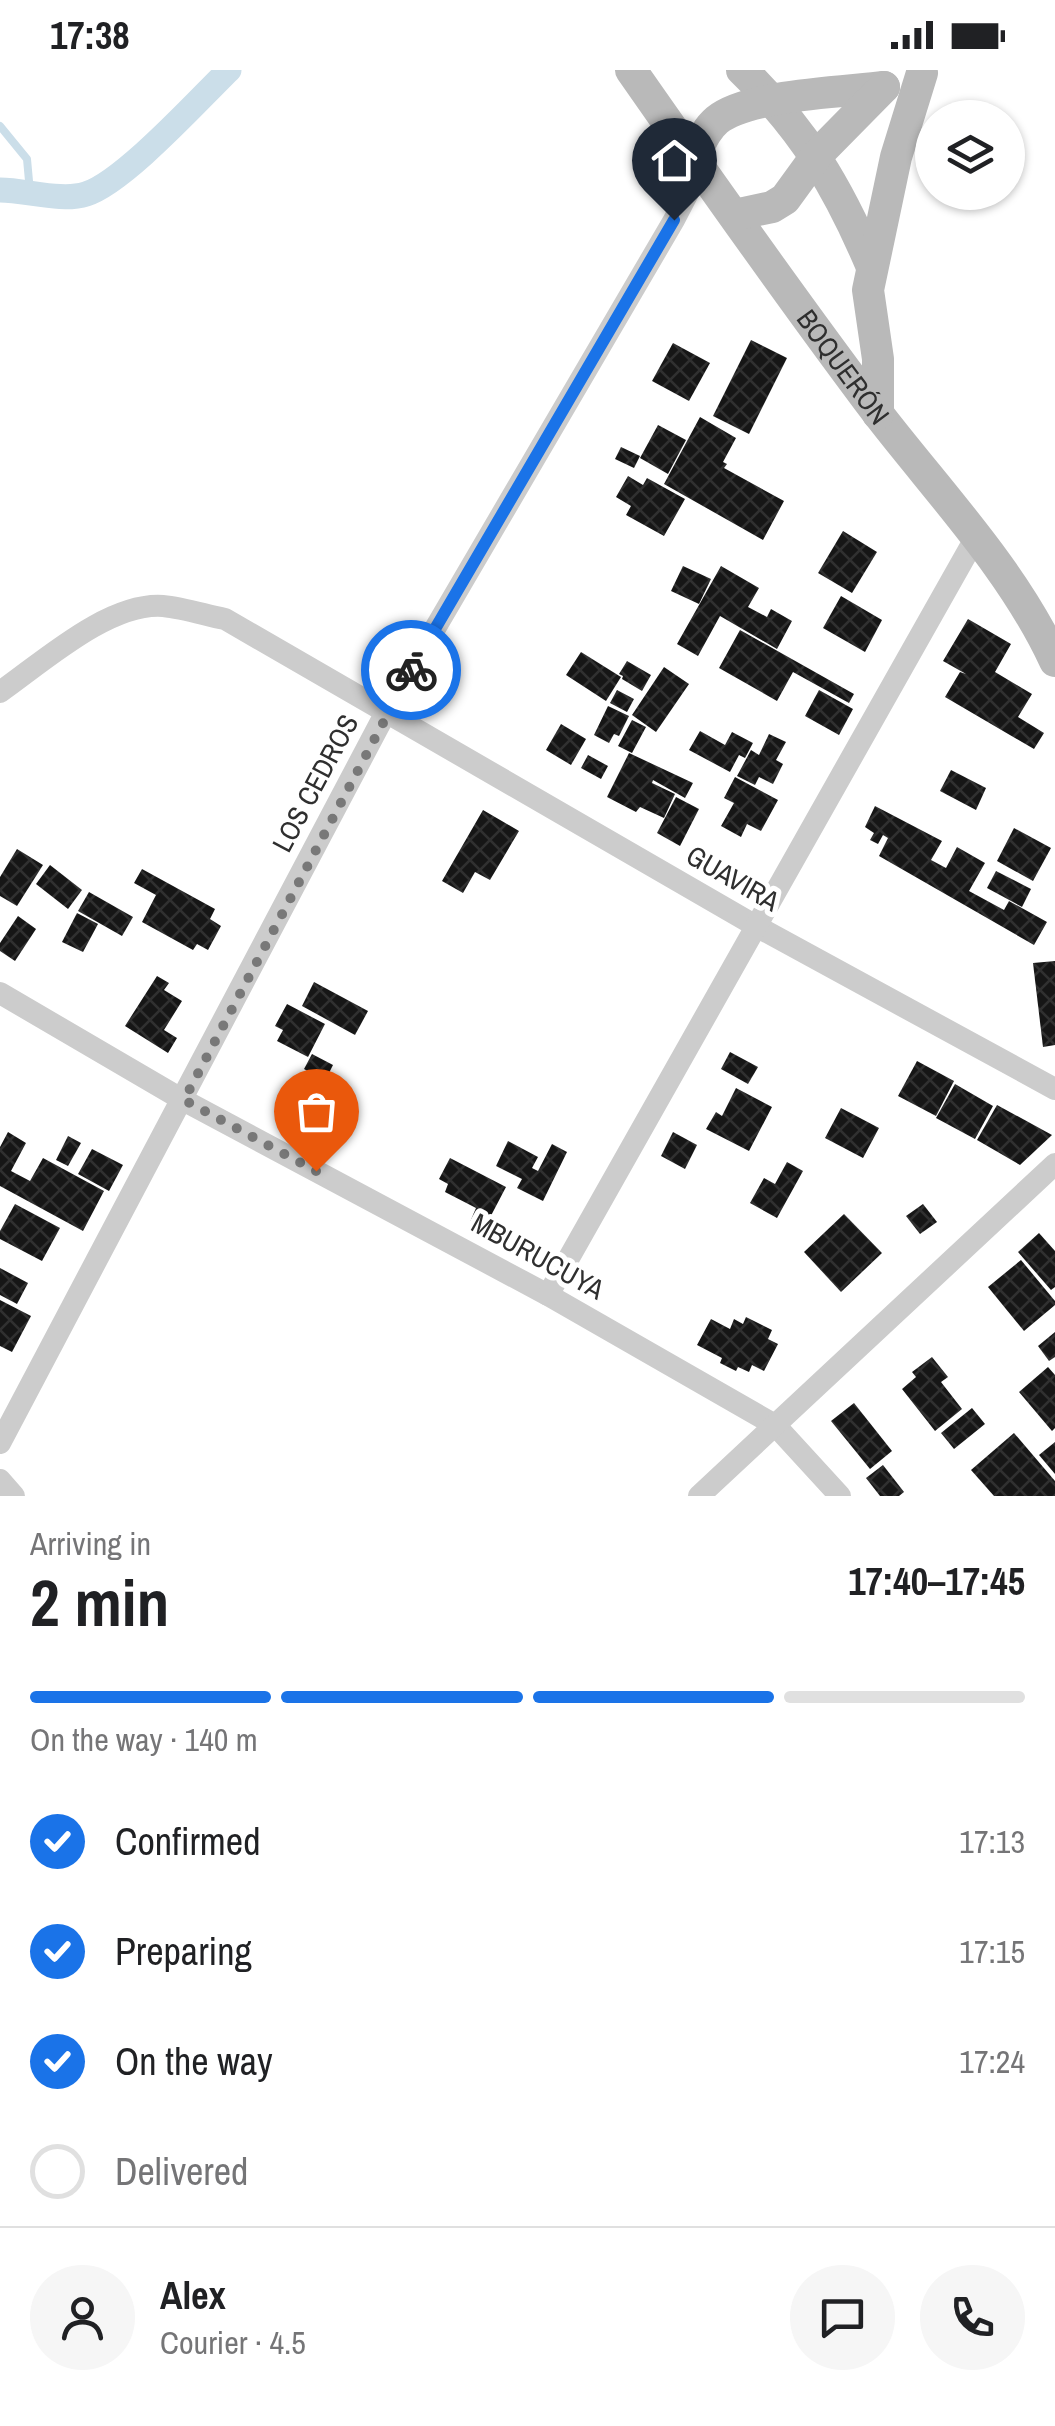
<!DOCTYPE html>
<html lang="en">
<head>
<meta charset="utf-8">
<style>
  :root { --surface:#fff; --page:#f6f6f6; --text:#202124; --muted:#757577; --line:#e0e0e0; --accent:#1a73e8 }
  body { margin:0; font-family:"Archivo Narrow",sans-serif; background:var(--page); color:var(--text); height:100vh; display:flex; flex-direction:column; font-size:38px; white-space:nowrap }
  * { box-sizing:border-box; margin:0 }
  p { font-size:32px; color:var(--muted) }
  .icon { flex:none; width:55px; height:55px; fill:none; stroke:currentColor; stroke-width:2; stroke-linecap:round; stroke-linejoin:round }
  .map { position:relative; height:1426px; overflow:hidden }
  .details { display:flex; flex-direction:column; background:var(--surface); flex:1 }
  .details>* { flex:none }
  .controls { position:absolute; left:915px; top:30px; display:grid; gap:20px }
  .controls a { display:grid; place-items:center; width:110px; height:110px; border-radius:50%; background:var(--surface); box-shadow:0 2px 8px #0004; font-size:50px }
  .pin { position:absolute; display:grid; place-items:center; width:85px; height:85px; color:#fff; margin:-102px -42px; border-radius:50% 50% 50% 0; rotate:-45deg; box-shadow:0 0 10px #0007 }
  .pin .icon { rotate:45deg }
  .courier { position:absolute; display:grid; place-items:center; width:100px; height:100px; margin:-50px; border:8px solid #1a73e8; border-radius:50%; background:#fff; color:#222; box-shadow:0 2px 12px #0007 }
  .summary em { font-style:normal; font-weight:700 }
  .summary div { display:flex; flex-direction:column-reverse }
  .summary { display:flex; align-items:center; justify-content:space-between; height:170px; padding:0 30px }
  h1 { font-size:65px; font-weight:700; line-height:75px }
  .bar { display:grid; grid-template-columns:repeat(4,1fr); gap:15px 10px; align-content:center; height:120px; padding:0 30px }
  .bar i { height:12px; border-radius:8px; background:var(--line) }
  .bar .current { background:var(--accent) }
  .bar p { grid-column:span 4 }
  .line { display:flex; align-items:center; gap:25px; padding:0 30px; border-top:2px solid var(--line) }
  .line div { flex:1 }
  .round { display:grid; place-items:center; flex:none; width:105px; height:105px; border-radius:52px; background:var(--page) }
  ol { padding:0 30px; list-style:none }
  li { display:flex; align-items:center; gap:30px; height:110px }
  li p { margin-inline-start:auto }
  li .icon { padding:10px; border-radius:50%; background:var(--accent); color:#fff; stroke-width:4 }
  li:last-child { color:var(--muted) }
  li i { width:55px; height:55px; border:5px solid var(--line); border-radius:50% }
  .status { display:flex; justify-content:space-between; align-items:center; height:70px; padding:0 50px; background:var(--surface); direction:ltr }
  .status svg { height:28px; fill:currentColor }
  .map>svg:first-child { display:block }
</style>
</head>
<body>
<div class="status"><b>17:38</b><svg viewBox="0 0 49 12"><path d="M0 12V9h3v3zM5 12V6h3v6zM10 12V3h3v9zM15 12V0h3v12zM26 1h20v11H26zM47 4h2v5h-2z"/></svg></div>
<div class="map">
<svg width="1055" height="1426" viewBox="0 0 1055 1426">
  <defs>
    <pattern id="building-cross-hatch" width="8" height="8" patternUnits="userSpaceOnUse" patternTransform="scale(2.5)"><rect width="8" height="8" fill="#161616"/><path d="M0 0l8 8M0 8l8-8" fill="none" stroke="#303030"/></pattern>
  </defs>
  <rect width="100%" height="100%" fill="#fff"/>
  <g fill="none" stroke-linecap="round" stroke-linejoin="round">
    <!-- stream -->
    <path stroke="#cbdee9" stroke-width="8" d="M0,56L27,89L30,122"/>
    <!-- canal -->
    <path stroke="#cbdee9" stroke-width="25" d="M0,120C26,120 61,132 86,124C124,112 198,30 229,0"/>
  </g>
  <!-- building -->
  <g fill="url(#building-cross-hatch)">
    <path d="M751,270L787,288L749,364L713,346Z"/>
    <path d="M673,273L710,293L689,331L652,311Z"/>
    <path d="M700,347L736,368L723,392L727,394L724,398L784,431L763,470L664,414Z"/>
    <path d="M658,355L686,370L668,404L640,388Z"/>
    <path d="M621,377L640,386L634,398L615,389Z"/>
    <path d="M628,406L643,415L647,408L685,429L664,466L626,445L631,436L616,427Z"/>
    <path d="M843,461L877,482L852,523L818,503Z"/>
    <path d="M683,496L711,509L699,534L671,521Z"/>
    <path d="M721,496L759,518L748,537L767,547L771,539L792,551L777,579L720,546L698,586L677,574Z"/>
    <path d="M841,526L882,550L865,582L823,558Z"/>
    <path d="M968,549L1011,574L995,602L1032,624L1018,647L1044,663L1034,679L945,627L960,602L966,604L943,591Z"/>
    <path d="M740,560L854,624L849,633L793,602L777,631L719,598Z"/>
    <path d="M581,582L621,607L606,631L566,605Z"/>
    <path d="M627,591L651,605L642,621L622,609L623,606L619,604Z"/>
    <path d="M664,597L689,614L656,662L632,645Z"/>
    <path d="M617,620L634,629L627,642L610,633Z"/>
    <path d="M819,620L853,639L839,665L805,646Z"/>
    <path d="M608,636L629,646L619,666L614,664L609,673L594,665Z"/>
    <path d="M632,650L646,657L632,683L618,676Z"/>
    <path d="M561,654L586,669L571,695L546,680Z"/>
    <path d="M700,661L725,675L732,662L753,673L745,688L739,685L730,702L689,680Z"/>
    <path d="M769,664L786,672L776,690L783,694L773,714L759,707L755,715L737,706L751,680L759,685Z"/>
    <path d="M629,683L693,713L685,728L653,710L652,713L675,724L664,748L640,737L636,742L607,727Z"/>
    <path d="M588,685L608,696L601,709L581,698Z"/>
    <path d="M951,700L986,718L976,740L940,721Z"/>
    <path d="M735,707L778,730L761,761L747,754L741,767L721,756L734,733L724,728Z"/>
    <path d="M676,727L699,739L680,776L657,763Z"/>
    <path d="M875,736L942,771L931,790L946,798L957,777L985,793L969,821L1004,840L1009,831L1047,852L1034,875L879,786L888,768L883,765L878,774L870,770L874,763L865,757Z"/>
    <path d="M483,740L519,761L490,810L475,802L463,823L442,811Z"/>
    <path d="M1014,758L1051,778L1033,811L997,791Z"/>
    <path d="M17,779L43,795L17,836L0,826V807Z"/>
    <path d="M50,795L82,820L68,839L36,814Z"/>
    <path d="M142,799L215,839L210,849L221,856L208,880L197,874L193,880L142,852L156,825L134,813Z"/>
    <path d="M996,801L1031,819L1022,837L987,818Z"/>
    <path d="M89,822L133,847L122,866L78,841Z"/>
    <path d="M77,843L98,854L83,882L62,872Z"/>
    <path d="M18,846L36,859L15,891L0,881V873Z"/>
    <path d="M1055,891V975L1043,977L1033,893Z"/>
    <path d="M157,906L169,913L164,920L182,931L164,960L177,968L168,983L125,956Z"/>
    <path d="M314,912L368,941L355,965L302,936Z"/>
    <path d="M287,934L325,954L308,987L277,971L283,960L275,956Z"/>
    <path d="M730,982L758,997L748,1014L721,999Z"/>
    <path d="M312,984L333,995L325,1011L304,999Z"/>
    <path d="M917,991L954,1011L936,1046L898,1026Z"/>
    <path d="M955,1014L993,1036L975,1069L936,1048Z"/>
    <path d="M736,1018L772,1037L749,1081L706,1059L716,1042L722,1046Z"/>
    <path d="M997,1035L1052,1065L1020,1095L977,1070Z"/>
    <path d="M841,1038L879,1058L863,1088L825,1068Z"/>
    <path d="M8,1062L26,1073L11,1101L30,1111L43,1088L104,1121L83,1161L0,1116V1077Z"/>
    <path d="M673,1062L697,1075L685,1099L661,1086Z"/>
    <path d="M68,1066L81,1073L68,1096L56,1090Z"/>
    <path d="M508,1071L538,1087L532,1098L538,1101L552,1074L567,1082L543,1131L517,1118L522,1109L496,1096Z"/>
    <path d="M92,1079L123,1095L109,1121L78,1104Z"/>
    <path d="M450,1088L506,1117L484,1159L470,1152L476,1138L445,1122L448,1114L439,1109Z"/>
    <path d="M787,1092L803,1101L777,1148L750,1133L764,1108L775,1114Z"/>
    <path d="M15,1134L60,1158L42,1191L0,1169V1161Z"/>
    <path d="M923,1134L937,1152L920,1164L906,1146Z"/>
    <path d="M844,1144L882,1183L841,1222L804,1182Z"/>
    <path d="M1039,1163L1055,1181V1217L1051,1220L1018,1182Z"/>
    <path d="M1021,1190L1055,1231V1235L1024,1261L988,1217Z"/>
    <path d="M0,1198L28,1213L17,1234L0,1225Z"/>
    <path d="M0,1230L31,1246L12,1282L0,1276Z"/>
    <path d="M746,1247L772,1260L768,1269L778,1274L764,1301L752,1295L749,1302L738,1297L736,1301L720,1293L722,1288L697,1275L711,1249L730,1259L734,1249L743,1254Z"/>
    <path d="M1055,1262V1287L1049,1291L1038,1276Z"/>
    <path d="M932,1287L948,1307L941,1312L962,1339L935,1361L902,1319L916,1307L912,1302Z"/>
    <path d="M1048,1297L1055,1305V1358L1052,1361L1019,1322Z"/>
    <path d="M854,1333L892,1381L870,1399L831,1351Z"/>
    <path d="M972,1338L985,1354L954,1379L941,1363Z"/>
    <path d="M1014,1363L1055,1411V1426H994L971,1400Z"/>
    <path d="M1055,1372V1404L1039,1385Z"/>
    <path d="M883,1395L904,1422L899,1426H880L866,1408Z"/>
  </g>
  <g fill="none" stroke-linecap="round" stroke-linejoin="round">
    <!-- street -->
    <g stroke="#ccc" stroke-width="22">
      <path d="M0,622C43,592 109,532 163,536C184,538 205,545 225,549L756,856L1055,1019"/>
      <path d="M0,923L183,1030L548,1225L775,1355L840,1426"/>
      <path d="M548,1225L976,467"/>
      <path d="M0,1373L385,644L674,150L688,123L693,89"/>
      <path d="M0,1410L14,1426"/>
      <path d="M699,1426L1055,1094"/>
    </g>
    <!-- secondary -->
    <g stroke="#b9b9b9" stroke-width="32">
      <path id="s1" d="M631,0C712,116 794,232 879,345C940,424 1013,500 1055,591"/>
      <path d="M742,0C804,59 839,119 872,197"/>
      <path d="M693,89C700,75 705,60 717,50C747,25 843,22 884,17"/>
      <path d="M735,145L772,137L785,129L817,85L884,17"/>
      <path d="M878,344V289L868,220L896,87L922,3"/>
    </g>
  </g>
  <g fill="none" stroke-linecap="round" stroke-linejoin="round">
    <!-- done -->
    <path stroke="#787878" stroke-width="10" stroke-dasharray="0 18" d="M316,1101L184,1030L411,600"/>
    <!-- route -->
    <path stroke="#1a73e8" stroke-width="12" d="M411,600L674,150"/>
  </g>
  <g text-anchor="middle" stroke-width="10" stroke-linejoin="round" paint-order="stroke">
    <!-- street labels -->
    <g font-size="28" fill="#2f2f2f" stroke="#fff">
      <text dy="10" stroke="none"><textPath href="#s1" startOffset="365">BOQUERÓN</textPath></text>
      <text transform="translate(315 713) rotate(-62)" y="10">LOS CEDROS</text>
      <text transform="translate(733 808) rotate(30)" y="10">GUAVIRA</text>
      <text transform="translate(538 1186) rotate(29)" y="10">MBURUCUYA</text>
    </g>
  </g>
</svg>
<div class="controls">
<a><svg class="icon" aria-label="layers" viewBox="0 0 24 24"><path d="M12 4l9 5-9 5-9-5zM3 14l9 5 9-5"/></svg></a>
</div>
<div class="pin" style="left:316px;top:1101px;background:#ea580c"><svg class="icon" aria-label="bag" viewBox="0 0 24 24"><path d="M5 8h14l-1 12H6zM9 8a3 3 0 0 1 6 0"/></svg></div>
<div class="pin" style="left:674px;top:150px;background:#1f2937"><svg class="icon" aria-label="home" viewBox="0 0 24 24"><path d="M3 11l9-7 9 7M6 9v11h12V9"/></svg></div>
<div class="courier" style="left:411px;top:600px"><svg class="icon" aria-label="bike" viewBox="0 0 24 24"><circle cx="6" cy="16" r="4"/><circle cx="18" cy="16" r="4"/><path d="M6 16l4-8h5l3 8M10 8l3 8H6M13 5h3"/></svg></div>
</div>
<section class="details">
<div class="summary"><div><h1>2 min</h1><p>Arriving in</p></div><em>17:40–17:45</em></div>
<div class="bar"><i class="current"></i><i class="current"></i><i class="current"></i><i></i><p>On the way · 140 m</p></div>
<ol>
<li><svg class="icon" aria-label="check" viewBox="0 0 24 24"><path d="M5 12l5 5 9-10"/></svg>Confirmed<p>17:13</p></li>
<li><svg class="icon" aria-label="check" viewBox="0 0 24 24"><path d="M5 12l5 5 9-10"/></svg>Preparing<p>17:15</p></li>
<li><svg class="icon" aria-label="check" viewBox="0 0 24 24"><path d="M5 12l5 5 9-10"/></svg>On the way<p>17:24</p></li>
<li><i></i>Delivered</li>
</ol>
<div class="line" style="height:180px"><a class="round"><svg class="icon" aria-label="person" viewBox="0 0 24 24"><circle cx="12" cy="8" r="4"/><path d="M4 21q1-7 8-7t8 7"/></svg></a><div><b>Alex</b><p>Courier · 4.5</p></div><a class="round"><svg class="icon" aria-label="chat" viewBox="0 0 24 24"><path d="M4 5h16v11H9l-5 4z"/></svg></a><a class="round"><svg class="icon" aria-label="phone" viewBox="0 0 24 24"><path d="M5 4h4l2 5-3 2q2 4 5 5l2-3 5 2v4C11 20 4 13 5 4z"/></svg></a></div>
</section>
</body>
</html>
